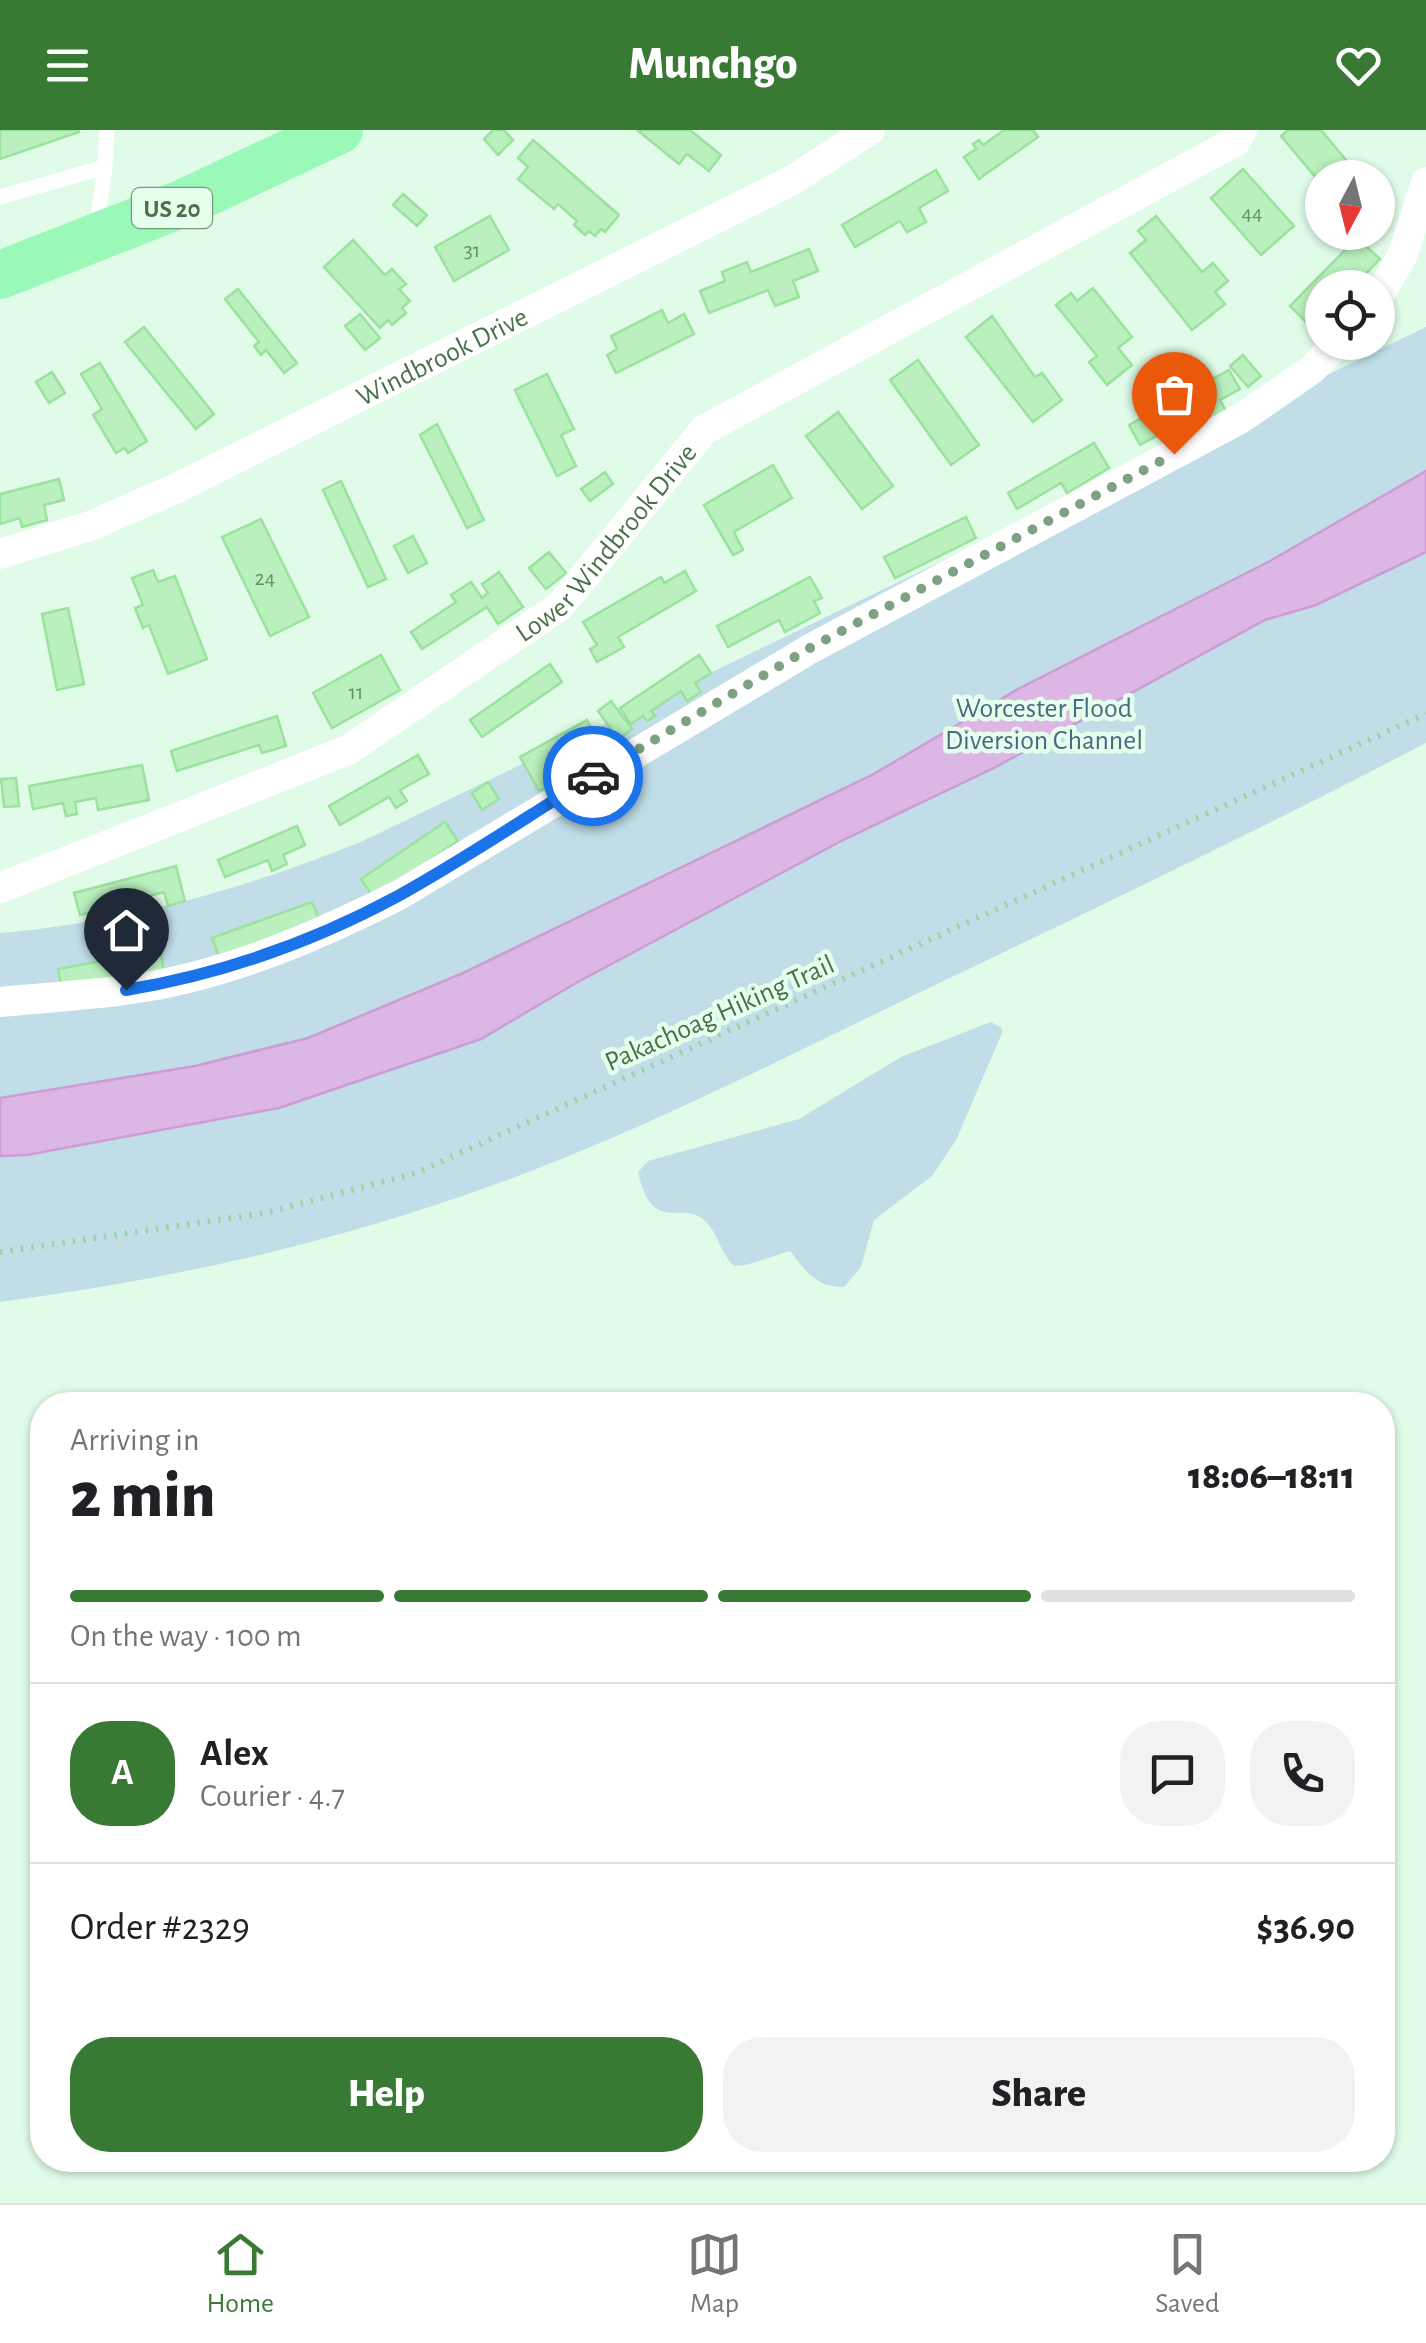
<!DOCTYPE html>
<html lang="en">
<head>
<meta charset="utf-8">
<style>
  :root { --surface:#fff; --page:#f2f2f2; --text:#202124; --muted:#757577; --line:#e0e0e0; --accent:#387934 }
  body { margin:0; font-family:"Alegreya Sans",sans-serif; background:var(--page); color:var(--text); height:100vh; display:flex; flex-direction:column; font-size:38px; white-space:nowrap }
  * { box-sizing:border-box; margin:0 }
  p { font-size:32px; color:var(--muted) }
  .icon { flex:none; width:55px; height:55px; fill:none; stroke:currentColor; stroke-width:2; stroke-linecap:round; stroke-linejoin:round }
  .map { position:relative; flex:1; overflow:hidden }
  .sheet { position:absolute; left:30px; top:1262px; width:1365px; height:780px; display:flex; flex-direction:column; background:var(--surface); border-radius:40px; box-shadow:0 2px 8px #0004 }
  .sheet>* { flex:none }
  .needle { width:65px; rotate:187deg }
  .buttons { position:absolute; left:1305px; top:30px; display:grid; gap:20px }
  .buttons a { display:grid; place-items:center; width:90px; height:90px; border-radius:50%; background:var(--surface); box-shadow:0 2px 8px #0004; font-size:50px }
  .pin { position:absolute; display:grid; place-items:center; width:85px; height:85px; color:#fff; margin:-102px -42px; border-radius:50% 50% 50% 0; rotate:-45deg; box-shadow:0 0 10px #0007 }
  .pin .icon { rotate:45deg }
  .courier { position:absolute; display:grid; place-items:center; width:100px; height:100px; margin:-50px; border:8px solid #1a73e8; border-radius:50%; background:#fff; color:#222; box-shadow:0 2px 12px #0007 }
  .summary em { font-style:normal; font-weight:800 }
  .summary div { display:flex; flex-direction:column-reverse }
  .summary { display:flex; align-items:center; justify-content:space-between; height:170px; padding:0 40px }
  h1 { font-size:65px; font-weight:800; line-height:75px }
  .bar { display:grid; grid-template-columns:repeat(4,1fr); gap:15px 10px; align-content:center; height:120px; padding:0 40px }
  .bar i { height:12px; border-radius:8px; background:var(--line) }
  .bar .on { background:var(--accent) }
  .bar p { grid-column:span 4 }
  .line { display:flex; align-items:center; gap:25px; padding:0 40px; border-top:2px solid var(--line) }
  .line div { flex:1 }
  .round { display:grid; place-items:center; flex:none; width:105px; height:105px; border-radius:40px; background:var(--page) }
  .action { display:flex; gap:20px; margin-top:auto; padding:20px 40px }
  .action a { flex:1; height:115px; border-radius:40px; background:var(--accent); color:#fff; font-size:40px; font-weight:800; line-height:115px; text-align:center }
  .action a+a { background:var(--page); color:var(--text) }
  header { display:flex; justify-content:space-between; align-items:center; height:130px; padding:0 40px; background:var(--accent); color:#fff; font-size:45px; font-weight:800 }
  .dock { display:flex; justify-content:space-around; align-items:center; height:140px; border-top:2px solid var(--line); background:var(--surface); font-size:28px; color:var(--muted) }
  .dock a { display:grid; justify-items:center; gap:5px }
  .dock .on { color:var(--accent) }
  .map>svg:first-child { display:block }
</style>
</head>
<body>
<header><svg class="icon" aria-label="menu" viewBox="0 0 24 24"><path d="M4 6h16M4 12h16M4 18h16"/></svg>Munchgo<svg class="icon" aria-label="heart" viewBox="0 0 24 24"><path d="M12 20l-8-8c-3-5 5-10 8-4 3-6 11-1 8 4z"/></svg></header>
<div class="map">
<svg width="1426" height="2073" viewBox="0 0 1426 2073">
  <rect width="100%" height="100%" fill="#e0fbe8"/>
  <!-- green -->
  <g fill="#c0dde8">
    <path d="M1426,197V613C1263,698 1098,777 933,856C789,925 646,1000 496,1054C335,1113 169,1150 0,1172V803C126,792 246,759 363,711Z"/>
    <path d="M991,892L1002,898V903L956,1010L932,1046L874,1090L861,1137L844,1157C816,1157 806,1142 790,1121L746,1135L734,1136C721,1124 719,1107 708,1094C684,1065 653,1110 638,1042L648,1031L799,989L901,927Z"/>
  </g>
  <!-- water -->
  <path fill="#dcb6e4" stroke="#cc9cd6" stroke-width="2.5" d="M1426,341V422L1316,475L1265,490L994,638L843,710L576,853L481,909L279,978L27,1025L0,1026V968L195,936L308,908L463,843L872,645L1018,559L1270,431Z"/>
  <!-- building -->
  <g fill="#b9f0bd" stroke="#9ae29e" stroke-width="2.5">
    <path d="M0,0H78L79,2L0,29Z"/>
    <path d="M493,0H504L513,10L498,25L484,9Z"/>
    <path d="M637,0H690L721,25L709,41L687,24L679,34Z"/>
    <path d="M1004,0H1033L1038,7L979,49L964,27L976,19L973,14L979,10L983,15Z"/>
    <path d="M1288,0H1321L1361,48H1322V55L1281,6Z"/>
    <path d="M533,10L619,85L605,102L601,99L595,106L589,101L585,105L574,95L577,91L558,74L554,79L518,49L528,37L518,28Z"/>
    <path d="M1243,39L1294,96L1261,125L1211,68Z"/>
    <path d="M936,40L948,61L919,78L926,92L907,102L900,91L855,117L842,95Z"/>
    <path d="M403,64L427,85L417,96L393,75Z"/>
    <path d="M490,86L509,120L454,151L435,117Z"/>
    <path d="M1156,86L1202,142L1213,133L1228,151L1215,162L1225,174L1192,200L1130,123L1146,110L1138,101Z"/>
    <path d="M1357,108L1380,129L1352,158H1322V188L1313,199L1290,176Z"/>
    <path d="M353,110L385,145L392,139L406,154L399,159L410,171L402,178L406,183L392,195L388,190L380,198L324,137Z"/>
    <path d="M809,119L818,141L793,151L799,167L775,176L768,160L709,183L700,161L725,151L722,142L747,132L751,142Z"/>
    <path d="M1093,158L1132,207L1118,218L1132,235L1107,255L1089,232L1097,226L1056,175L1071,163L1077,171Z"/>
    <path d="M238,159L297,233L284,243L266,220L261,225L254,216L259,212L225,169Z"/>
    <path d="M662,180L668,193L684,184L694,204L616,243L607,225L617,219L611,206Z"/>
    <path d="M360,184L380,208L365,220L345,196Z"/>
    <path d="M992,186L1035,247L1042,243L1062,270L1033,292L966,207Z"/>
    <path d="M144,197L214,284L196,299L125,212Z"/>
    <path d="M1243,225L1261,246L1248,257L1230,236Z"/>
    <path d="M918,230L979,315L951,335L890,250Z"/>
    <path d="M100,233L147,311L128,323L125,318L116,323L93,285L102,279L81,244Z"/>
    <path d="M1229,240L1240,259L1220,270L1226,281L1186,303L1180,293L1140,315L1129,295Z"/>
    <path d="M52,242L65,263L49,273L36,252Z"/>
    <path d="M547,244L574,299L561,305L576,336L557,346L515,260Z"/>
    <path d="M838,282L893,356L862,379L806,306Z"/>
    <path d="M437,294L484,390L467,398L420,305Z"/>
    <path d="M1094,313L1109,338L1067,363L1061,353L1017,379L1008,363Z"/>
    <path d="M773,335L792,368L734,402L743,420L733,425L704,375Z"/>
    <path d="M605,342L613,354L590,371L581,359Z"/>
    <path d="M59,349L64,370L44,375L47,390L22,397L20,388L0,394V364Z"/>
    <path d="M341,351L386,449L368,457L323,360Z"/>
    <path d="M966,387L976,408L895,448L884,427Z"/>
    <path d="M261,389L309,487L270,506L222,407Z"/>
    <path d="M413,406L427,433L408,443L394,416Z"/>
    <path d="M549,422L566,443L546,459L529,438Z"/>
    <path d="M153,440L158,452L175,446L207,529L168,544L149,495L143,498L135,478L143,475L132,448Z"/>
    <path d="M685,441L696,461L618,507L624,517L597,532L590,519L597,515L583,492L661,447L664,453Z"/>
    <path d="M499,442L523,477L498,494L487,477L422,519L411,502L456,472L451,465L471,452L482,468L488,463L482,454Z"/>
    <path d="M810,447L822,468L814,471L820,483L785,502L779,490L728,517L717,496Z"/>
    <path d="M68,478L84,554L57,560L42,484Z"/>
    <path d="M381,525L400,560L332,598L313,563Z"/>
    <path d="M699,525L711,543L695,553L701,562L687,571L681,561L651,581L655,586L647,591L643,586L631,594L620,578Z"/>
    <path d="M550,534L562,552L482,607L470,590Z"/>
    <path d="M611,571L632,599L618,609L598,581Z"/>
    <path d="M277,586L286,616L262,623L259,615L177,641L171,621Z"/>
    <path d="M587,590L606,624L539,661L520,627Z"/>
    <path d="M418,625L429,644L400,660L407,671L396,678L389,667L340,695L329,676Z"/>
    <path d="M142,635L149,670L98,680L96,668L75,672L77,684L66,686L63,673L33,679L29,656Z"/>
    <path d="M16,648L19,676L4,677L1,649Z"/>
    <path d="M488,652L499,669L482,680L472,663Z"/>
    <path d="M445,692L458,711L374,768L361,749Z"/>
    <path d="M297,696L305,715L283,725L287,734L272,741L268,730L225,747L218,730Z"/>
    <path d="M176,736L185,771L168,776L164,762L80,785L74,763Z"/>
    <path d="M312,772L320,792L220,829L212,808Z"/>
    <path d="M160,820L164,843L62,861L58,839Z"/>
  </g>
  <g fill="none" stroke-linecap="round" stroke-linejoin="round">
    <!-- path -->
    <path stroke="#9cd4a1" stroke-width="6" stroke-dasharray="2.5 8" stroke-linecap="butt" d="M0,1122L265,1083L416,1043L1426,584"/>
    <!-- service -->
    <g stroke="#fff" stroke-width="15">
      <path d="M0,67L105,37"/>
      <path d="M96,100L105,37L107,0"/>
    </g>
    <!-- minor -->
    <g stroke="#fff" stroke-width="30">
      <path d="M1378,167L1403,124L1426,52"/>
      <path id="s1" d="M0,424L90,396L177,358L791,51L870,0"/>
      <path id="s2" d="M0,758L348,620L560,476L704,300L1236,11L1242,0"/>
      <path d="M0,872C58,866 119,864 176,851C255,833 327,801 399,765L810,519L1240,289L1311,240L1339,212"/>
    </g>
    <!-- primary -->
    <path stroke="#9af9b8" stroke-width="48" d="M0,145L186,72L339,0"/>
  </g>
  <g fill="none" stroke-linecap="round" stroke-linejoin="round">
    <!-- done -->
    <path stroke="#7da181" stroke-width="10" stroke-dasharray="0 18" d="M593,646L810,518L1174,324"/>
    <!-- route -->
    <path stroke="#1a73e8" stroke-width="12" d="M126,860C222,844 313,812 398,766C465,729 528,686 593,646"/>
  </g>
  <g text-anchor="middle" stroke-width="9" stroke-linejoin="round" paint-order="stroke">
    <!-- number labels -->
    <g font-size="22" fill="#649167">
      <text x="1252" y="90">44</text>
      <text x="472" y="127">31</text>
      <text x="265" y="455">24</text>
      <text x="356" y="569">11</text>
    </g>
    <!-- shield labels -->
    <rect fill="#e6ffed" stroke="#779c7b" stroke-width="2.5" x="132" y="58" width="80" height="40" rx="8"/>
    <g font-size="25" font-weight="bold" fill="#48714a">
      <text x="172" y="87">US 20</text>
    </g>
    <!-- street labels -->
    <g font-size="28" fill="#48714a" stroke="#e6ffed">
      <text dy="10" stroke="none"><textPath href="#s1" startOffset="485">Windbrook Drive</textPath></text>
      <text dy="10" stroke="none"><textPath href="#s2" startOffset="708">Lower Windbrook Drive</textPath></text>
      <text transform="translate(719 882) rotate(-24)" y="10">Pakachoag Hiking Trail</text>
    </g>
    <!-- park labels -->
    <g font-size="28" fill="#466b83" stroke="#e6ffed">
      <text x="1044" y="587">Worcester Flood<tspan x="1044" dy="32">Diversion Channel</tspan></text>
    </g>
  </g>
</svg>
<div class="buttons">
<a><svg class="needle" viewBox="-14 -14 28 28"><path d="M0-13l5 13h-10z" fill="#e53935"/><path d="M0 13l5-13h-10z" fill="#757577"/></svg></a>
<a><svg class="icon" aria-label="locate" viewBox="0 0 24 24"><circle cx="12" cy="12" r="6"/><path d="M12 2v4M12 18v4M2 12h4M18 12h4"/></svg></a>
</div>
<div class="pin" style="left:1174px;top:324px;background:#ea580c"><svg class="icon" aria-label="bag" viewBox="0 0 24 24"><path d="M5 8h14l-1 12H6zM9 8a3 3 0 0 1 6 0"/></svg></div>
<div class="pin" style="left:126px;top:860px;background:#1f2937"><svg class="icon" aria-label="home" viewBox="0 0 24 24"><path d="M3 11l9-7 9 7M6 9v11h12V9"/></svg></div>
<div class="courier" style="left:593px;top:646px"><svg class="icon" aria-label="car" viewBox="0 0 24 24"><path d="M5 17H2v-5l4-1 3-4h7l3 4 3 1v5h-3M9 17h6M6 11h13"/><circle cx="7" cy="17" r="2"/><circle cx="17" cy="17" r="2"/></svg></div>
<section class="sheet">
<div class="summary"><div><h1>2 min</h1><p>Arriving in</p></div><em>18:06–18:11</em></div>
<div class="bar"><i class="on"></i><i class="on"></i><i class="on"></i><i></i><p>On the way · 100 m</p></div>
<div class="line" style="height:180px"><b class="round" style="background:var(--accent);color:#fff">A</b><div><b>Alex</b><p>Courier · 4.7</p></div><a class="round"><svg class="icon" aria-label="chat" viewBox="0 0 24 24"><path d="M4 5h16v11H9l-5 4z"/></svg></a><a class="round"><svg class="icon" aria-label="phone" viewBox="0 0 24 24"><path d="M5 4h4l2 5-3 2q2 4 5 5l2-3 5 2v4C11 20 4 13 5 4z"/></svg></a></div>
<div class="line" style="height:130px"><div>Order #2329</div><b>$36.90</b></div>
<div class="action"><a>Help</a><a>Share</a></div>
</section>
</div>
<nav class="dock">
<a class="on"><svg class="icon" aria-label="home" viewBox="0 0 24 24"><path d="M3 11l9-7 9 7M6 9v11h12V9"/></svg>Home</a>
<a><svg class="icon" aria-label="map" viewBox="0 0 24 24"><path d="M3 6l6-2 6 2 6-2v14l-6 2-6-2-6 2zM9 4v14M15 6v14"/></svg>Map</a>
<a><svg class="icon" aria-label="saved" viewBox="0 0 24 24"><path d="M7 4h10v16l-5-4-5 4z"/></svg>Saved</a>
</nav>
</body>
</html>
